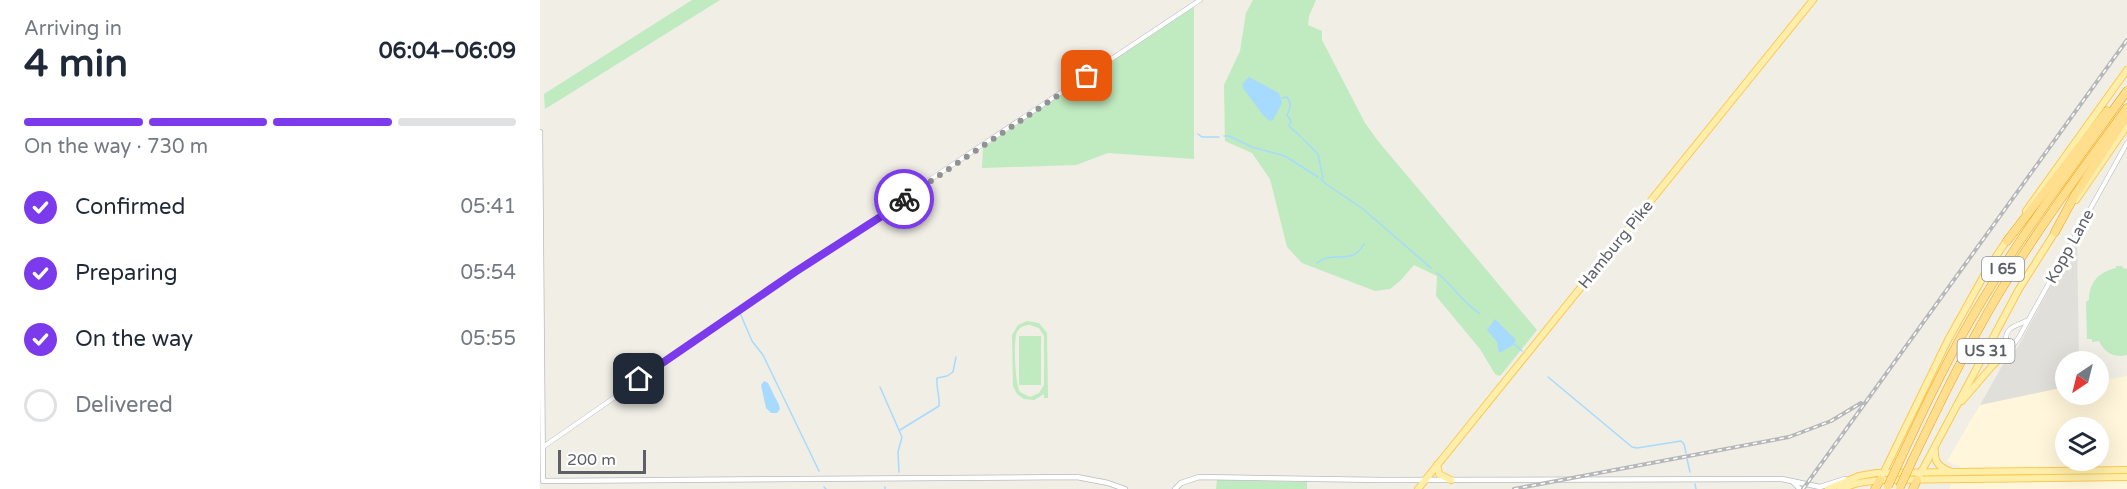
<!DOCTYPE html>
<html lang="en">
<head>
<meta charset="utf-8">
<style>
  :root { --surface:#fff; --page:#f6f6f7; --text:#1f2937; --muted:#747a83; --line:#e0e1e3; --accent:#7c3aed }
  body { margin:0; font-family:"Varela Round",sans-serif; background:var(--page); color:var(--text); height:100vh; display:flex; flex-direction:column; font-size:22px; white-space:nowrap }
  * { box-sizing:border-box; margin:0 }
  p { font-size:20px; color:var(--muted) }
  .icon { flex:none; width:33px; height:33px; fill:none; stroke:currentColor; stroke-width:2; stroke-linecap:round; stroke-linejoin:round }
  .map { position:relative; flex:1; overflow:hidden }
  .side { display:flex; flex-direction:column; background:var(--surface); width:540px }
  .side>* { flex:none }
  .needle { width:39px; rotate:215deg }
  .fabs { position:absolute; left:1515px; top:351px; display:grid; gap:12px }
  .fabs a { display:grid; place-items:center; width:54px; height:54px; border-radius:50%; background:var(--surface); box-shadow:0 6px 24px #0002; font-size:30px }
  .scale { position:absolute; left:18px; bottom:15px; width:88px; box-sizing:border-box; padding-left:6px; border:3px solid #5d6167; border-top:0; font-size:16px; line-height:21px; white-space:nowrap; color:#5d6167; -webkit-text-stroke:4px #fff; paint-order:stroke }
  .pin { position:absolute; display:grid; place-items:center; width:51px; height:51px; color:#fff; margin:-26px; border-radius:12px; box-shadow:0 3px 9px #0006 }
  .courier { position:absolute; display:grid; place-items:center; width:60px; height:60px; margin:-30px; border:4px solid #7c3aed; border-radius:50%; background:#fff; color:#222; box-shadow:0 2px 8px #0007 }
  .headline em { font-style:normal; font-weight:700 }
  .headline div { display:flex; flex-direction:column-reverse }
  .headline { display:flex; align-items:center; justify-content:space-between; height:102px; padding:0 24px }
  h1 { font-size:39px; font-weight:700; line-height:45px }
  .bar { display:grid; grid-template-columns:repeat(4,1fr); gap:9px 6px; align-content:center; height:72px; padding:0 24px }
  .bar i { height:8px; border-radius:4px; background:var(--line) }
  .bar .current { background:var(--accent) }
  .bar p { grid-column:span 4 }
  ol { padding:0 24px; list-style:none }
  li { display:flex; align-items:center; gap:18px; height:66px }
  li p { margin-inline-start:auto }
  li .icon { padding:6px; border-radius:50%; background:var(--accent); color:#fff; stroke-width:4 }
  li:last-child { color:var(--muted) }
  li i { width:33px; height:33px; border:3px solid var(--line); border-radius:50% }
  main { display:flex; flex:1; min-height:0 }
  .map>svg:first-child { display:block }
</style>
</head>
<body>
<main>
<section class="side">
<div class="headline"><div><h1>4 min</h1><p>Arriving in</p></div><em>06:04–06:09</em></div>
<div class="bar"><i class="current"></i><i class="current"></i><i class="current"></i><i></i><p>On the way · 730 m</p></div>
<ol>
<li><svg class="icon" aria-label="check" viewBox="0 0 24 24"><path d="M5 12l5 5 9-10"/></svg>Confirmed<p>05:41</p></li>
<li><svg class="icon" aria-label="check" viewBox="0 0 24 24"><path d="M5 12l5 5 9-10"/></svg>Preparing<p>05:54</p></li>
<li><svg class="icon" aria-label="check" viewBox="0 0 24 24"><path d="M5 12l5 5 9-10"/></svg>On the way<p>05:55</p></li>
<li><i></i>Delivered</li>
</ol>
</section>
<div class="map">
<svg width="1587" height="489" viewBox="0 0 1587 489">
  <rect width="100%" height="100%" fill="#f0eee5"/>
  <!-- commercial -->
  <path fill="#fff6db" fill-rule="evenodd" d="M1587,376V489H1409L1420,467L1407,461L1440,405L1525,387L1526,394H1558L1559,381ZM1526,428H1558V460H1526Z"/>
  <!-- industrial -->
  <path fill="#e1dfd9" d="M1537,236L1539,361L1526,362L1525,387L1440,405L1462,366L1478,347Z"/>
  <!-- green -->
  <g fill="#c0eabf" fill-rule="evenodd">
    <path d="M152,0H180L5,109L4,94Z"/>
    <path d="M713,0H776L769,16L768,25L782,31V40L825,123L838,141L997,330L960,376L955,374L940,349L896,296L897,276L874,265L860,281L850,289L835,291L762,263L747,247L730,179L712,153L685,141L684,85L700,51L706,13Z"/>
    <path d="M654,6V159L568,153L536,165L442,168L443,148Z"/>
    <path d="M1576,266H1582L1583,268L1587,269V355C1574,358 1565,353 1559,341L1552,342V339H1547L1546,302L1549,300C1549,282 1559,272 1576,268Z"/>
    <path d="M487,321L499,323L507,333L508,398H504V394L494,400L484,399L477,394L473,386L472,335L478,325ZM490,325L499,328L504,336V385L499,393L490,397L480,392C475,384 473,341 477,332C480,327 484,325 490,325Z"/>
    <rect x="479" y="336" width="22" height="49"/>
    <path d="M677,480L767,482V489H676Z"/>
  </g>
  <!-- water -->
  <g fill="#a6dbff">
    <path d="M709,77L739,93L742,103L733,120L730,121L723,115L703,88L702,84Z"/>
    <path d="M955,319L976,340L973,345L961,352H959L957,342L947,330Z"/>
    <path d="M224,381L228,383L239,405L240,409L237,413H231L226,408L221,385Z"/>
  </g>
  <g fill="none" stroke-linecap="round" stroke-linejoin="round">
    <!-- stream -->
    <g stroke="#a6dbff" stroke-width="1.5">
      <path d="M742,98L747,97C752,104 750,108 747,115L751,121L749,126L761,137"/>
      <path d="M658,134L662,137H679"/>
      <path d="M684,136H689L712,147L745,156L778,177"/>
      <path d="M763,139L778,154L783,178"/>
      <path d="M781,179L786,184L823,209L891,268"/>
      <path d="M777,263C794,249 811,267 824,244"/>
      <path d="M897,273C912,284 923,303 939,313"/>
      <path d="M200,313L212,341L223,355L279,471"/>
      <path d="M974,344L982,351"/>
      <path d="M1008,377L1092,447L1097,448L1141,441L1144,444L1146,453"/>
      <path d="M340,387L362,437L358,452L359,472"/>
      <path d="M360,430L399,406C400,396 396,388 397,378L407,376L413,372L416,357"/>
      <path d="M1147,459L1150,472"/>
      <path d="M1155,484L1156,489"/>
      <path d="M284,487L286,489"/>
      <path d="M345,487V489"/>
    </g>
    <defs>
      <g id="tertiary">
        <path d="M1488,320C1477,326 1465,326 1466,341L1471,348L1479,337L1587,143"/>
        <path d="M3,447L255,272L348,212L385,183L660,0"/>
      </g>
      <g id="secondary">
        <path d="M0,132L3,481L537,477L568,483L585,489"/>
        <path d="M1253,482L1260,489"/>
        <path d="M635,489L641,483L659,477L842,480L1242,479L1280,487L1305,479"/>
      </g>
      <g id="primary">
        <path d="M1536,200L1587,126"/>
        <path d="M1486,211L1587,70"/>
        <path d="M1422,401L1453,365L1471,348"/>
        <path d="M1395,451C1394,462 1400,468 1410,471"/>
        <path d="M897,465L899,474L911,480"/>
        <path d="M1340,480L1408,340L1447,270L1469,237"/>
        <path d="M1377,480L1479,289L1517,229"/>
        <path d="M878,489L1273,0"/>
        <path d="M1288,489L1319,476L1336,473L1587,470"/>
        <path d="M1300,489L1318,483L1340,480L1587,477"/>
      </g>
      <g id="motorway">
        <path d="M1515,232L1535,195L1587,116"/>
        <path d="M1467,241L1567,111"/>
        <path d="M1360,460C1382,413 1404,366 1430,321C1476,241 1533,166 1587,91"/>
        <path d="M1372,461C1399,405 1426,349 1458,295C1497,230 1542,169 1587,108"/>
        <path d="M1335,489L1340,480"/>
        <path d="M1373,489L1377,480"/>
      </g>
    </defs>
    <!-- tertiary casing -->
    <use href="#tertiary" stroke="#b7bbc0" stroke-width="5"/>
    <!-- secondary casing -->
    <use href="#secondary" stroke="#b8bcc2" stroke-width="6"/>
    <!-- primary casing -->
    <use href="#primary" stroke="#fec950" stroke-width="8"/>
    <!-- motorway casing -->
    <use href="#motorway" stroke="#f5a200" stroke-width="9"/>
    <!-- tertiary -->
    <use href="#tertiary" stroke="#fff" stroke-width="4"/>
    <!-- secondary -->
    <use href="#secondary" stroke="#fff" stroke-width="4.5"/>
    <!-- primary -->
    <use href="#primary" stroke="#ffefab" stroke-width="6"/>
    <!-- motorway -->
    <use href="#motorway" stroke="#ffdf8d" stroke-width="8"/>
    <defs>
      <g id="rail">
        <path d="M974,489L1249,437L1291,421L1321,403"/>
        <path d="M1263,489L1587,40"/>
      </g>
    </defs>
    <!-- rail casing -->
    <use href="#rail" stroke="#b6b7b8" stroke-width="4"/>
    <!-- rail -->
    <use href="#rail" stroke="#fff" stroke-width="1.5" stroke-dasharray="4.5" stroke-linecap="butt"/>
    <defs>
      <g id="motorway-bridge">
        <path d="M1348,486L1360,460"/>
        <path d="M1360,487L1372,461"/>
      </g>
    </defs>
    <!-- motorway-bridge casing -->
    <use href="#motorway-bridge" stroke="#f5a200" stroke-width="9" stroke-linecap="butt"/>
    <!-- motorway-bridge -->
    <use href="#motorway-bridge" stroke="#ffdf8d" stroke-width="8"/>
  </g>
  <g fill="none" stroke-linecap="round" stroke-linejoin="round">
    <!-- done -->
    <path stroke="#909293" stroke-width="6" stroke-dasharray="0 10.8" d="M364,199L547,76"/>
    <!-- route -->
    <path stroke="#7c3aed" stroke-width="8" d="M99,379L255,272L348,212L364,199"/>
  </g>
  <g text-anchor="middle" stroke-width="6" stroke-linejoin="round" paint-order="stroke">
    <!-- shield labels -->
    <g fill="#fff" stroke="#8e9095" stroke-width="1.5">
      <rect x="1442" y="257" width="42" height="24" rx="4.5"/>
      <rect x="1417.5" y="339" width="57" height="24" rx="4.5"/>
    </g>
    <g font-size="15" font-weight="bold" fill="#5d6167">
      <text x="1463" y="274">I 65</text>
      <text x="1446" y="356">US 31</text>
    </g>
    <!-- street labels -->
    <g font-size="16" fill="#5d6167" stroke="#fff">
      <text transform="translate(1075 244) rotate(-51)" y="6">Hamburg Pike</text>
      <text transform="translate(1529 246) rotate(-61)" y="6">Kopp Lane</text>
    </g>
  </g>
</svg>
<div class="fabs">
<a><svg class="needle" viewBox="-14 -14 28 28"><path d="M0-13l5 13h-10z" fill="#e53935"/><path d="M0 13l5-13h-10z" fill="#747a83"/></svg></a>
<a><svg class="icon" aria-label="layers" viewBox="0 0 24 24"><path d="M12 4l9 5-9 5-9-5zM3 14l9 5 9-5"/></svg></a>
</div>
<div class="scale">200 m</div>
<div class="pin" style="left:547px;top:76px;background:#ea580c"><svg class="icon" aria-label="bag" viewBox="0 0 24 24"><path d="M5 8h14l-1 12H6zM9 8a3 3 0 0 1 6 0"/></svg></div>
<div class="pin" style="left:99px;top:379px;background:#1f2937"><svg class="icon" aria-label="home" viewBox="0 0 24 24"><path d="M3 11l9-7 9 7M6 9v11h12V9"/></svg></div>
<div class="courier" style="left:364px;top:199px"><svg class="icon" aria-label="bike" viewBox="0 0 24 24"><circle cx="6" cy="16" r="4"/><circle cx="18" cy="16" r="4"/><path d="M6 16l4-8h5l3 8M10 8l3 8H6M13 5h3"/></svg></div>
</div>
</main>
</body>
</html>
